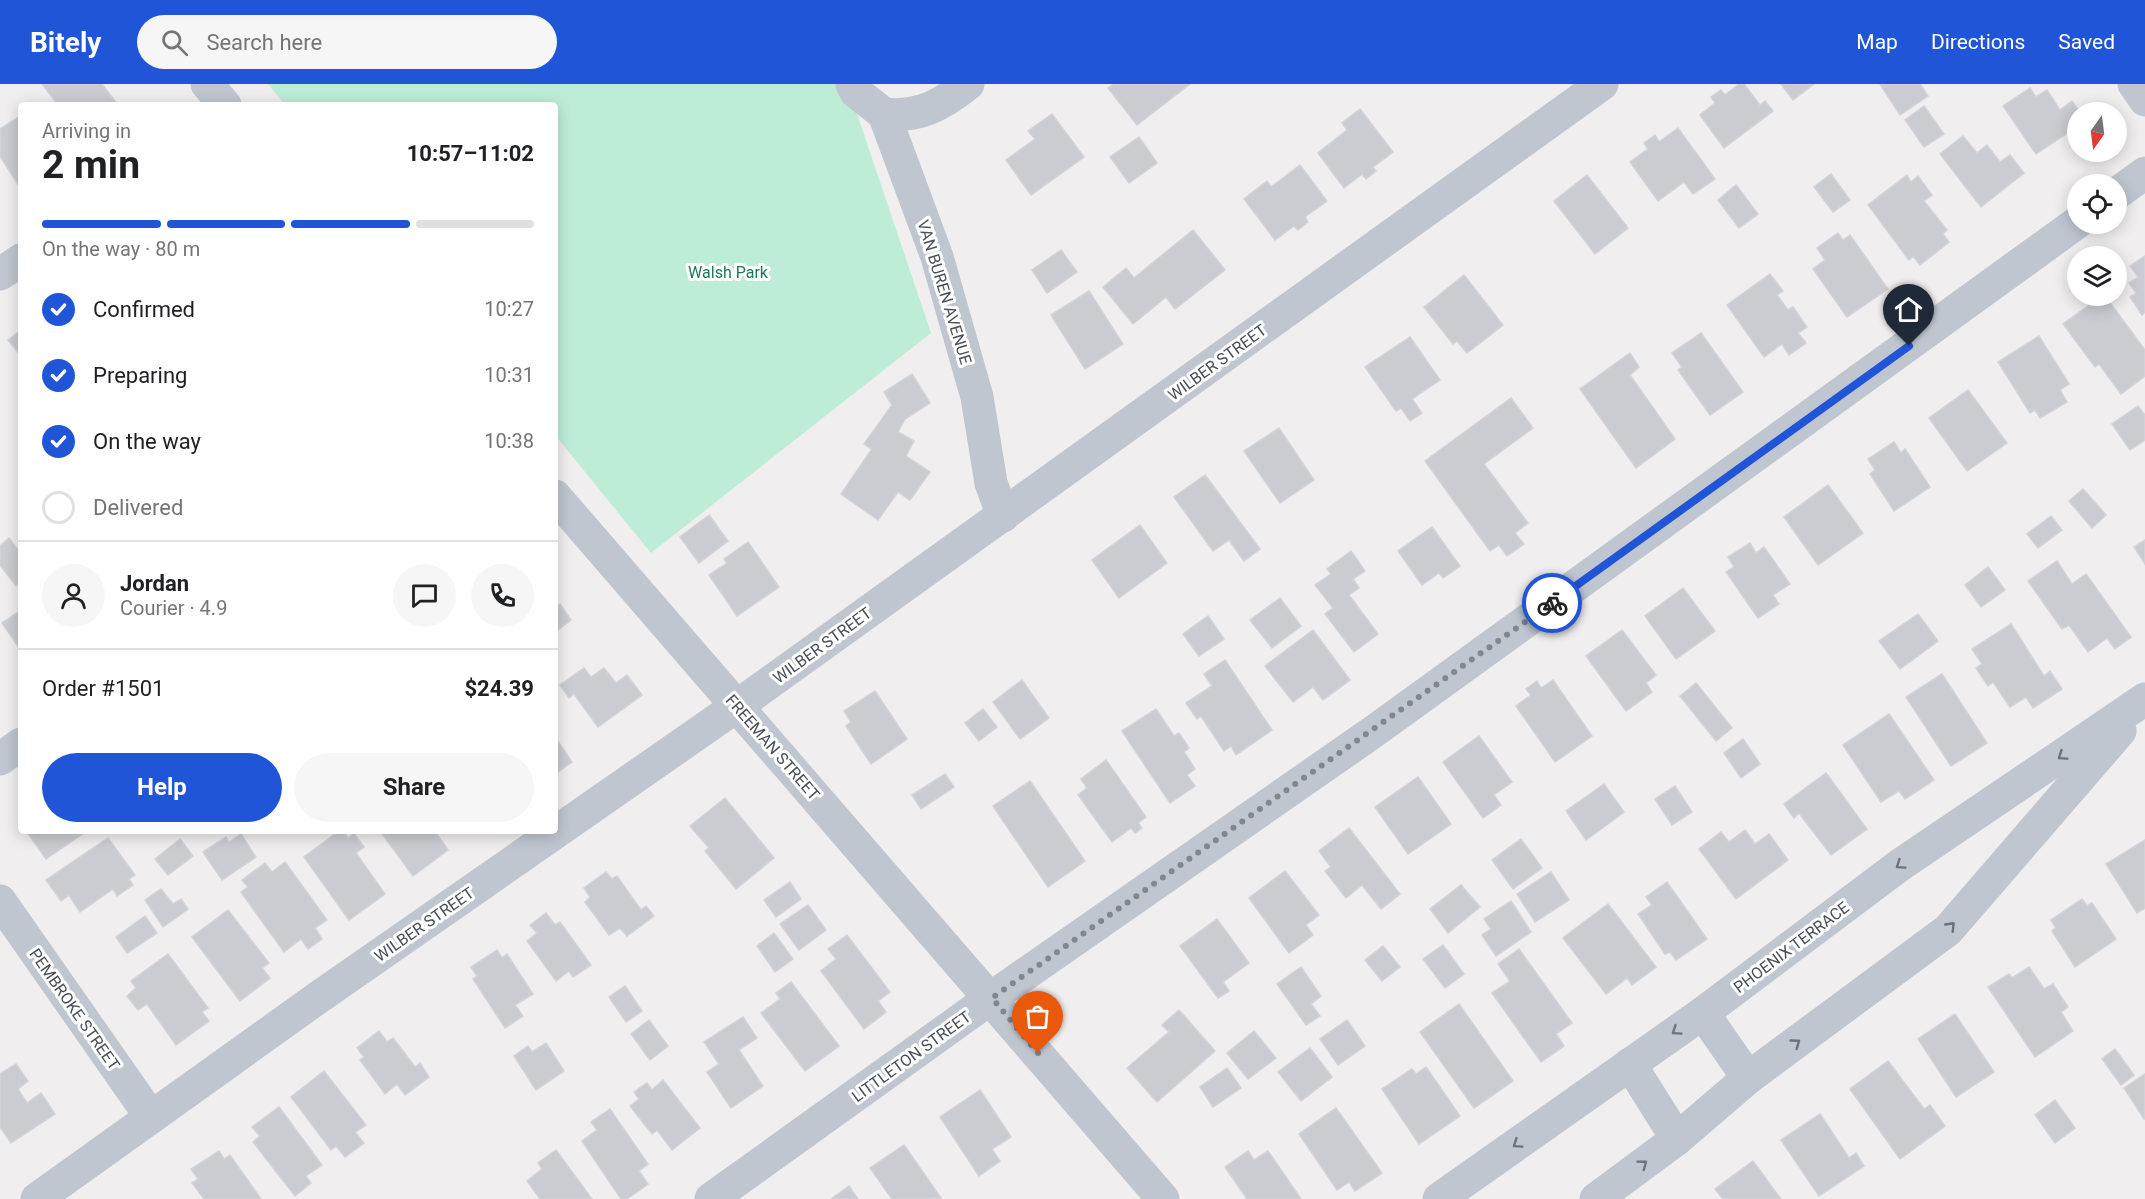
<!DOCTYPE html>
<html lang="en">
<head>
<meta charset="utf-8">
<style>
  :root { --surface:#fff; --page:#f6f6f6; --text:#202124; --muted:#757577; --line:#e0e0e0; --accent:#2155d8 }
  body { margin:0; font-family:Roboto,sans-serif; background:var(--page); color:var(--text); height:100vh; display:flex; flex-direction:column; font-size:22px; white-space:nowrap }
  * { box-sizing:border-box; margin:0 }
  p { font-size:20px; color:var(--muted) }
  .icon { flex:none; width:33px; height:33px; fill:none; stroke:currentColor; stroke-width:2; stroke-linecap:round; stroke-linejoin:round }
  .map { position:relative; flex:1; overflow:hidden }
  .details { position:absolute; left:18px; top:18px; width:540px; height:732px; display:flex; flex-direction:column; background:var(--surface); border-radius:6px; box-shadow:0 3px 15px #0003 }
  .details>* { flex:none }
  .needle { width:39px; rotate:194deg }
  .tools { position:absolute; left:2067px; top:18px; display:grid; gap:12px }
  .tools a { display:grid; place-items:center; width:60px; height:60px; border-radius:50%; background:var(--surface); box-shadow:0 3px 15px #0003; font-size:30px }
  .pin { position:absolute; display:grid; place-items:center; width:51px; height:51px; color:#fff; margin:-62px -26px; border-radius:50% 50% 50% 0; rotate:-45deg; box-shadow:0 0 6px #0007 }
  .pin .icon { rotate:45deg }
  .courier { position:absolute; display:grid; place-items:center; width:60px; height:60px; margin:-30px; border:4px solid #2155d8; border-radius:50%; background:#fff; color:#222; box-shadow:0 2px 8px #0007 }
  .headline em { font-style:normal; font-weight:700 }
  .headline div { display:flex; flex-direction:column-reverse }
  .headline { display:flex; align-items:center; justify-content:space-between; height:102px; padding:0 24px }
  h1 { font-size:39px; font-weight:700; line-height:45px }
  .bar { display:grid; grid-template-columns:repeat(4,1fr); gap:9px 6px; align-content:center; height:72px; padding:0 24px }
  .bar i { height:8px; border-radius:4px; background:var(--line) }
  .bar .selected { background:var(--accent) }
  .bar p { grid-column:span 4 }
  .line { display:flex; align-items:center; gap:15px; padding:0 24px; border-top:2px solid var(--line) }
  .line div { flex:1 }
  .round { display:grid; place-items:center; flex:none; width:63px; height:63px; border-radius:32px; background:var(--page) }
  ol { padding:0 24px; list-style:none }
  li { display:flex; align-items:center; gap:18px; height:66px }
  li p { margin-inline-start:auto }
  li .icon { padding:6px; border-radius:50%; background:var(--accent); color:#fff; stroke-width:4 }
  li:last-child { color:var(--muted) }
  li i { width:33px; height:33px; border:3px solid var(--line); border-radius:50% }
  .button { display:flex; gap:12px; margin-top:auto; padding:12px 24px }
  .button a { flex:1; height:69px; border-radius:36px; background:var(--accent); color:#fff; font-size:24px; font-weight:700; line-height:69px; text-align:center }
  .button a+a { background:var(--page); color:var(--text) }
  header { display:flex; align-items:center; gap:36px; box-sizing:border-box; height:84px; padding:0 30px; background:var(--accent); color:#fff }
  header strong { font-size:28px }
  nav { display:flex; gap:33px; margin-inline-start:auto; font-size:21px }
  .search { width:420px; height:54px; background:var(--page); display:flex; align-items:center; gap:15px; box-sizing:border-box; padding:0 21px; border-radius:33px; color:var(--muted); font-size:22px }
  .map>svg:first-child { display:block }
</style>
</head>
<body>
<header>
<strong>Bitely</strong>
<div class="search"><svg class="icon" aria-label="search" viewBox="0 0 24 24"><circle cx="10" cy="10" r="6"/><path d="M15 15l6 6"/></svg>Search here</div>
<nav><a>Map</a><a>Directions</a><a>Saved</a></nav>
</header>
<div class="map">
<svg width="2145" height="1115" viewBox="0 0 2145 1115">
  <rect width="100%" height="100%" fill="#f0eeee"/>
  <!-- green -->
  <path fill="#beedd7" d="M268,0H847L931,249L651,469L555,351V21H285Z"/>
  <!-- building -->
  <g fill="#cbccd2" stroke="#d2d3d9" stroke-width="1.5">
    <path d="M42,0H102L118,21H58Z"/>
    <path d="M1114,0H1190L1137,41L1108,4Z"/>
    <path d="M1739,0H1744L1760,21L1765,17L1773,27L1724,64L1700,31L1715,19L1711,13L1721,6L1725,11Z"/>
    <path d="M1781,0H1814L1793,16Z"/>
    <path d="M1880,0H1920L1928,12L1900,31Z"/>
    <path d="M2030,4L2036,13L2047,6L2060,26L2072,17L2080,28H2078V42L2036,70L2003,22Z"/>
    <path d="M1924,22L1944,50L1924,63L1905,36Z"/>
    <path d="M1360,25L1393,68L1373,83L1376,87L1366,95L1362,90L1344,104L1318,69L1347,46L1342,39Z"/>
    <path d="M1052,30L1084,73L1031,111L1006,76L1035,55L1028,47Z"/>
    <path d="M20,32L21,101L19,102L0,72V45Z"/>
    <path d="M1678,44L1715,95L1693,110L1684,98L1658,117L1630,78L1648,65L1644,59L1655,51L1659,58Z"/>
    <path d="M1963,52L1977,69L1987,61L2000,78L2010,71L2024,89L1981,123L1940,70Z"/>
    <path d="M1139,53L1157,79L1129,99L1110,73Z"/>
    <path d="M1300,81L1327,117L1305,133L1308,138L1298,146L1294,142L1275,156L1244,115L1267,97L1271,103Z"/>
    <path d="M1831,90L1850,116L1833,128L1814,103Z"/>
    <path d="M1587,91L1628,144L1595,170L1554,117Z"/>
    <path d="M1907,91L1911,98L1918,92L1932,111L1924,117L1947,146L1943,150L1949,158L1920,181L1913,172L1909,176L1868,121Z"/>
    <path d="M1736,101L1758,130L1739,144L1718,116Z"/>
    <path d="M1193,146L1225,186L1175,225L1166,213L1133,240L1103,203L1126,184L1134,194Z"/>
    <path d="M1838,149L1843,156L1850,151L1888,205L1847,233L1813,185L1825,176L1817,164Z"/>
    <path d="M1061,166L1077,188L1047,209L1032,186Z"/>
    <path d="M2145,172V228L2142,231L2130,213L2136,209L2129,199L2138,193L2130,182Z"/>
    <path d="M1770,190L1783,207L1777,211L1788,226L1793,223L1807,243L1798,249L1806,259L1789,271L1782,260L1764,273L1727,221Z"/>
    <path d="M1464,191L1503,241L1467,269L1457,257L1453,260L1424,223Z"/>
    <path d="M1089,207L1123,260L1085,285L1051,231Z"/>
    <path d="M2102,212H2105L2145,266V292L2121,310L2099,280L2095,283L2063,240Z"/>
    <path d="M21,246V272L8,256Z"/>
    <path d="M1701,249L1743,308L1710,331L1678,286L1682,283L1672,269Z"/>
    <path d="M2039,252L2069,300L2060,306L2067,318L2040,334L2035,326L2030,329L1998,278Z"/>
    <path d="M1410,253L1440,296L1412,315L1422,329L1410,337L1401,324L1396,327L1365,283Z"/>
    <path d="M1630,269L1639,283L1630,291L1675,355L1636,384L1580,305Z"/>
    <path d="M912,290L930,319L905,335L898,348L914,357L906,372L930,388L910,416L898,408L878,436L841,410L872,365L864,360L892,321L884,308Z"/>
    <path d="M1968,306L2007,359L1967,387L1929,334Z"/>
    <path d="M1511,314L1533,344L1484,380L1528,439L1515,449L1524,460L1507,472L1499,461L1490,467L1425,377Z"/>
    <path d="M2138,322L2145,331V356L2130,366L2112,340Z"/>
    <path d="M1279,344L1314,396L1280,419L1244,367Z"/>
    <path d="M1894,358L1901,369L1905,365L1930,403L1894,427L1870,390L1875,386L1868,375Z"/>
    <path d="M1205,391L1260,465L1244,477L1229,456L1213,467L1174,413Z"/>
    <path d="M1828,401L1863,449L1818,481L1784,433Z"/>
    <path d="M2083,405L2106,431L2092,444L2069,417Z"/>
    <path d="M709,431L728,457L699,479L680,453Z"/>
    <path d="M2051,432L2062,446L2038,464L2027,450Z"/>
    <path d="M1140,441L1167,479L1119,514L1092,476Z"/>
    <path d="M1432,443L1460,482L1443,494L1439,489L1422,501L1398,467Z"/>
    <path d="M9,454L21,470V498L16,502L0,481V462Z"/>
    <path d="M2145,456V480L2134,463Z"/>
    <path d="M748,458L779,503L737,532L709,491L727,479L724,475Z"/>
    <path d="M1750,459L1756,469L1764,463L1790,500L1773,511L1779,520L1758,534L1726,488L1734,483L1728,473Z"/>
    <path d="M1351,467L1365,487L1353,495L1359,504L1349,511L1378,550L1354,568L1325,530L1333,524L1315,501L1331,490L1327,485Z"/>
    <path d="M2057,477L2072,500L2086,490L2131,553L2115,565L2107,554L2088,568L2069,541L2062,545L2028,497Z"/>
    <path d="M1988,483L2005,506L1981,523L1965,501Z"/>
    <path d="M1683,504L1715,547L1676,575L1645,532Z"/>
    <path d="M1280,514L1301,542L1272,564L1250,536Z"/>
    <path d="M560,520L571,536L555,548V524Z"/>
    <path d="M20,527L21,564L20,565L2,539Z"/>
    <path d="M1918,530L1938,557L1900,585L1879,557Z"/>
    <path d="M1208,532L1224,555L1199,572L1183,550Z"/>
    <path d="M2011,540L2044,592L2050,587L2062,605L2033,624L2026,613L2010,623L1993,598L1988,602L1976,584L1982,580L1972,565Z"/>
    <path d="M1313,546L1350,596L1323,616L1313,603L1293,618L1265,582Z"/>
    <path d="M1622,546L1656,591L1646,599L1652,608L1626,627L1586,572Z"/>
    <path d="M1225,576L1272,646L1236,671L1231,662L1224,667L1201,632L1197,635L1186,619L1212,602L1204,590Z"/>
    <path d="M584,584L591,593L604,584L616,599L627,591L642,611L598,643L574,610L569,614L560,601Z"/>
    <path d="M1942,590L1987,659L1951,682L1906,613Z"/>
    <path d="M1022,596L1049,634L1020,655L993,618Z"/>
    <path d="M1553,596L1592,652L1555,678L1516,622L1531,611L1526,605L1537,597L1541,604Z"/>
    <path d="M1696,599L1732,644L1716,657L1680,612Z"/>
    <path d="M875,607L907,655L871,680L846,642L851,638L844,627Z"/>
    <path d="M983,625L997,643L979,657L965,639Z"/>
    <path d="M1156,625L1174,652L1179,649L1189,664L1184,668L1195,685L1187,691L1195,702L1170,719L1122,647Z"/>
    <path d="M1889,630L1934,696L1905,715L1899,707L1881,718L1843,661Z"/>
    <path d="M1479,652L1512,698L1494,711L1501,721L1483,734L1443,678Z"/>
    <path d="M555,653L572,678L555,690Z"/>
    <path d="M1743,655L1760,680L1741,694L1724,669Z"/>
    <path d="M1106,676L1146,733L1138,739L1142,744L1135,749L1131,744L1112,758L1078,711L1087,704L1081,695Z"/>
    <path d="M1826,689L1867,745L1831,771L1799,729L1794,734L1784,720Z"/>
    <path d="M945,690L954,703L921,725L912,711Z"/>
    <path d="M1418,693L1451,740L1408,770L1375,723Z"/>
    <path d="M1030,697L1085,777L1048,803L993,722Z"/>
    <path d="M1604,700L1624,728L1586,756L1566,727Z"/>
    <path d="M1675,702L1692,728L1672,741L1655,715Z"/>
    <path d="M725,714L774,774L736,805L705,767L709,764L690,742Z"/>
    <path d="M1349,744L1400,810L1381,825L1362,801L1346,814L1325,787L1331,783L1319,767Z"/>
    <path d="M1745,746L1755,760L1769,750L1788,776L1736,815L1699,765L1721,748L1729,758Z"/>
    <path d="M26,747H87L46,775Z"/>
    <path d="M339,747H343L348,754L354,749L364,763L356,769L385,810L349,836L304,773Z"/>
    <path d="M380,747H435L448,766L413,792Z"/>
    <path d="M241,750L256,773L222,796L203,768L226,753L229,758Z"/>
    <path d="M108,754L135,791L129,795L133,801L117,812L113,805L80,828L69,811L61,817L46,796Z"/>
    <path d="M180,755L193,772L168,791L155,775Z"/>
    <path d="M1521,755L1542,784L1513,805L1492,776Z"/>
    <path d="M2145,756V824L2137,829L2106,780Z"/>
    <path d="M285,778L327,836L315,844L322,855L308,865L301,855L284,868L241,808L248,803L242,796L265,779L272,788Z"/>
    <path d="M1285,787L1319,831L1306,841L1313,851L1289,869L1249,814Z"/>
    <path d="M606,788L612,795L617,792L641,826L646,822L654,832L627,852L620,844L609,851L585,818L590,813L584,804Z"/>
    <path d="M1551,788L1569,816L1535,838L1517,810Z"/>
    <path d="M790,798L801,815L776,833L764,816Z"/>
    <path d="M1667,798L1707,855L1676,876L1670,868L1665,870L1638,830L1652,821L1646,813Z"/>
    <path d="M1461,801L1480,823L1448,849L1430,825Z"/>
    <path d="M161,805L173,820L181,815L188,825L163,843L145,816Z"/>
    <path d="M2082,815L2087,822L2092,819L2116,855L2075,883L2052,847L2056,844L2051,836Z"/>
    <path d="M1511,817L1531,848L1496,872L1482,851L1491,845L1484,835Z"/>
    <path d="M1608,820L1656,883L1632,901L1627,894L1606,910L1563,854Z"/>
    <path d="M808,821L826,846L799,866L780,840Z"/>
    <path d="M228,826L269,879L262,884L270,894L240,917L192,853Z"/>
    <path d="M546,829L555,841L560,838L591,881L573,893L569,887L556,897L527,857L537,849L530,841Z"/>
    <path d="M145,832L157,849L127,869L116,853Z"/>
    <path d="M1217,835L1249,879L1223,898L1229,907L1218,914L1180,862Z"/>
    <path d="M774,849L793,875L775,888L757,862Z"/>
    <path d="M847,851L890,908L878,917L886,928L864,945L821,887L836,875L828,865Z"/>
    <path d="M1443,861L1464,890L1445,904L1423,875Z"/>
    <path d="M1383,862L1400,883L1382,897L1365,876Z"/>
    <path d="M1519,865L1572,939L1556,950L1564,962L1541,978L1492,909L1510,897L1498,880Z"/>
    <path d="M497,866L502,874L507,870L533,910L515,921L523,932L505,944L473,895L477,892L471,883Z"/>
    <path d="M168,870L208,924L202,928L209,937L176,961L147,920L138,926L127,912L136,904L131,897Z"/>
    <path d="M1301,883L1321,912L1311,920L1320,932L1306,941L1277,900Z"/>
    <path d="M2029,883L2044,905L2053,900L2068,923L2061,928L2073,947L2035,973L1988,903L2009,890L2012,894Z"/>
    <path d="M791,898L839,962L805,987L761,929L780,915L776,909Z"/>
    <path d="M625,902L642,927L626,938L609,913Z"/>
    <path d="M1459,920L1513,997L1474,1024L1420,948Z"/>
    <path d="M1179,926L1215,967L1157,1018L1127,984L1169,948L1162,941Z"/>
    <path d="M1955,930L1994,988L1956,1013L1918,955Z"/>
    <path d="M743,933L757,954L739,966L763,1002L731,1024L707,988L719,980L704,958Z"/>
    <path d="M649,936L668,962L650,976L631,950Z"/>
    <path d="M1347,936L1365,962L1338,981L1320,955Z"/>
    <path d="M379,947L387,958L393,954L415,983L420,979L429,993L405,1011L397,1000L385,1010L360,976L364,973L357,964Z"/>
    <path d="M1254,947L1276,974L1248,995L1227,969Z"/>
    <path d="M546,959L564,987L536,1006L514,972L528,962L532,968Z"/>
    <path d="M1310,964L1332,993L1301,1017L1278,988Z"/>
    <path d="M2115,965L2134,991L2121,1001L2102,975Z"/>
    <path d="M1888,977L1924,1025L1930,1021L1945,1042L1900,1075L1850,1005Z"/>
    <path d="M16,980L28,997L18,1005L27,1019L41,1009L55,1030L11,1059L0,1043V990Z"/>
    <path d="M1426,983L1460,1032L1419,1060L1382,1005L1412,985L1416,990Z"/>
    <path d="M1227,984L1241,1004L1213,1023L1200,1003Z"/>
    <path d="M324,987L366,1041L355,1048L364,1059L345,1073L336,1062L331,1066L291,1013Z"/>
    <path d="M2145,990V1035H2144L2124,1004Z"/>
    <path d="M663,996L700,1044L672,1066L657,1046L652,1050L630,1022L639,1015L634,1008L647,999L652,1006Z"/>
    <path d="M980,1006L1011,1053L992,1065L1000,1077L979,1092L940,1033Z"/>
    <path d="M2055,1016L2075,1044L2055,1059L2035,1031Z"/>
    <path d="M279,1023L322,1081L306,1092L311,1099L295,1112L253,1058L260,1052L252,1043Z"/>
    <path d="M1336,1024L1382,1089L1355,1107L1349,1098L1337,1106L1299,1050Z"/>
    <path d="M610,1025L648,1080L639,1087L648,1100L627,1115H621L582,1057L597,1046L591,1038Z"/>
    <path d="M1820,1030L1849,1074L1856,1069L1864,1082L1819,1112L1781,1056Z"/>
    <path d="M904,1061L941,1114L892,1115L870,1084Z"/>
    <path d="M556,1066L592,1115H540L527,1097L542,1085L538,1079Z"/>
    <path d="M219,1067L224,1075L230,1071L261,1115H204L192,1099L198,1095L191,1085Z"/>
    <path d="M1248,1067L1254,1076L1268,1067L1301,1115H1247L1225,1083Z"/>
    <path d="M1753,1077L1781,1115H1723L1715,1105Z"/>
    <path d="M849,1102L858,1115H831Z"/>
  </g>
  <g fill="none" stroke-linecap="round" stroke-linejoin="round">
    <!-- minor -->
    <g stroke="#bfc6cf" stroke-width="33">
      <path d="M207,0L225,21"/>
      <path d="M852,0L856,8L884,30L937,173L977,313L991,399L1003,432"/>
      <path d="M2134,0L2145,16"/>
      <path d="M884,30C918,34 942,21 968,0"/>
      <path d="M2116,110L2145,89"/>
      <path d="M0,190L21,176"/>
      <path d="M555,412L1163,1115"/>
      <path d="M0,675L21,660"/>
      <path d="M0,817L151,1033"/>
      <path d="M1703,929L1748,994"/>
      <path d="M1630,980L1677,1055"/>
      <path d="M37,1115L319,913L737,622L1602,0"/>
      <path d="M711,1115L991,914L1373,648L2078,138"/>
      <path d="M1439,1115L1703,929L1900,781L2145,615"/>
      <path d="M1596,1115L1677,1055L1748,994L1948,846L2120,647"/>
    </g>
  </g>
  <!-- one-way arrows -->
  <defs><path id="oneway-chevron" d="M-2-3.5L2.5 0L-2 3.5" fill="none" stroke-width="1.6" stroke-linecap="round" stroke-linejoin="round" transform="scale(1.5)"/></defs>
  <g stroke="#6b727d">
    <use href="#oneway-chevron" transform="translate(2062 672) rotate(146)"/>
    <use href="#oneway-chevron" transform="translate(1900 781) rotate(145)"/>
    <use href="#oneway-chevron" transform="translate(1951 842) rotate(-46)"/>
    <use href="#oneway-chevron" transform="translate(1676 947) rotate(145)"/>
    <use href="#oneway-chevron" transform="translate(1796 959) rotate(-36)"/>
    <use href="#oneway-chevron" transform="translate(1517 1060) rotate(145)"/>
    <use href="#oneway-chevron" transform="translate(1643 1080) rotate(-37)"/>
  </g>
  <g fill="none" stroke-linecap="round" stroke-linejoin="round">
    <!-- done -->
    <path stroke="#82868e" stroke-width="6" stroke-dasharray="0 10.8" d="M1038,969L992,914L1552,519"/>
    <!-- route -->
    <path stroke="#2155d8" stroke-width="8" d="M1552,519L1909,262"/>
  </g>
  <g text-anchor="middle" stroke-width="6" stroke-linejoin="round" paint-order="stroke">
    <!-- park labels -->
    <g font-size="16" fill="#1b7858" stroke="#fff">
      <text x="728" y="194">Walsh Park</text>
    </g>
    <!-- street labels -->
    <g font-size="16" fill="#474e5a" stroke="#fff">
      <text transform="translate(945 208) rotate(73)" y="6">VAN BUREN AVENUE</text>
      <text transform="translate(1217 278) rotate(-36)" y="6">WILBER STREET</text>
      <text transform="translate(822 561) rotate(-36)" y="6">WILBER STREET</text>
      <text transform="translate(773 663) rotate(49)" y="6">FREEMAN STREET</text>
      <text transform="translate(424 840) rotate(-35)" y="6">WILBER STREET</text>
      <text transform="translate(1791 863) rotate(-37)" y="6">PHOENIX TERRACE</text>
      <text transform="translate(75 925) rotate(55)" y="6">PEMBROKE STREET</text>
      <text transform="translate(911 972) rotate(-36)" y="6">LITTLETON STREET</text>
    </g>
  </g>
</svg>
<div class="tools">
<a><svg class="needle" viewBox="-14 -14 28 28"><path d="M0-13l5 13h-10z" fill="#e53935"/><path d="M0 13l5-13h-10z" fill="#757577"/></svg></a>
<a><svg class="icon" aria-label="locate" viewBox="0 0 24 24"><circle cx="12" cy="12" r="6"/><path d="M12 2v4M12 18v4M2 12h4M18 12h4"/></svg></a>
<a><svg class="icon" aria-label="layers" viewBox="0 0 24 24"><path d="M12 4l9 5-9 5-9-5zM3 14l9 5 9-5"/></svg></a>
</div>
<div class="pin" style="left:1038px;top:969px;background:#ea580c"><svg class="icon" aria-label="bag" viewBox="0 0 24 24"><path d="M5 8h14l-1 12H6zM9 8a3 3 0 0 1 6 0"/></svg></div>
<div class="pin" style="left:1909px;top:262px;background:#1f2937"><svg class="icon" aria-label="home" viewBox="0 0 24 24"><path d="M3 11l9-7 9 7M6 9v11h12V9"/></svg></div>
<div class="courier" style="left:1552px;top:519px"><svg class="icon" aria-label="bike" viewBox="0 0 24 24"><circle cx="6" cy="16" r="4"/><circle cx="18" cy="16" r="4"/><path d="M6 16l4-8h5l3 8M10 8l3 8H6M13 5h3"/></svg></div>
<section class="details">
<div class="headline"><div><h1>2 min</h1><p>Arriving in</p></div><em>10:57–11:02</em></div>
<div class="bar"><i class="selected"></i><i class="selected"></i><i class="selected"></i><i></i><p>On the way · 80 m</p></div>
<ol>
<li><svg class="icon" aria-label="check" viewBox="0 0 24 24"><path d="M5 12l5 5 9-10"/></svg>Confirmed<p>10:27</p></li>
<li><svg class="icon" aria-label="check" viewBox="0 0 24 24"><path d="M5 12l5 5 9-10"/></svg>Preparing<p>10:31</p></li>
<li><svg class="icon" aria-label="check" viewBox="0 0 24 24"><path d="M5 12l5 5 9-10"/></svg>On the way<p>10:38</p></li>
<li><i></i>Delivered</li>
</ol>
<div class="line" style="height:108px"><a class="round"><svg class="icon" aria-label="person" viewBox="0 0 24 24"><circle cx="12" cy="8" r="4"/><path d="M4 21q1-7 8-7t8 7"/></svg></a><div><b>Jordan</b><p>Courier · 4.9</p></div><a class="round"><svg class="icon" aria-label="chat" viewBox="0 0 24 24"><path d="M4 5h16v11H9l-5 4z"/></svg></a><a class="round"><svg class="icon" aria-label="phone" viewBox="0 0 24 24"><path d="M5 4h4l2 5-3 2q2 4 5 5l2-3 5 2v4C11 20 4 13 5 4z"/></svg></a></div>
<div class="line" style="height:78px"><div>Order #1501</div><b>$24.39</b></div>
<div class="button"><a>Help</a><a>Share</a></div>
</section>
</div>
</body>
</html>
